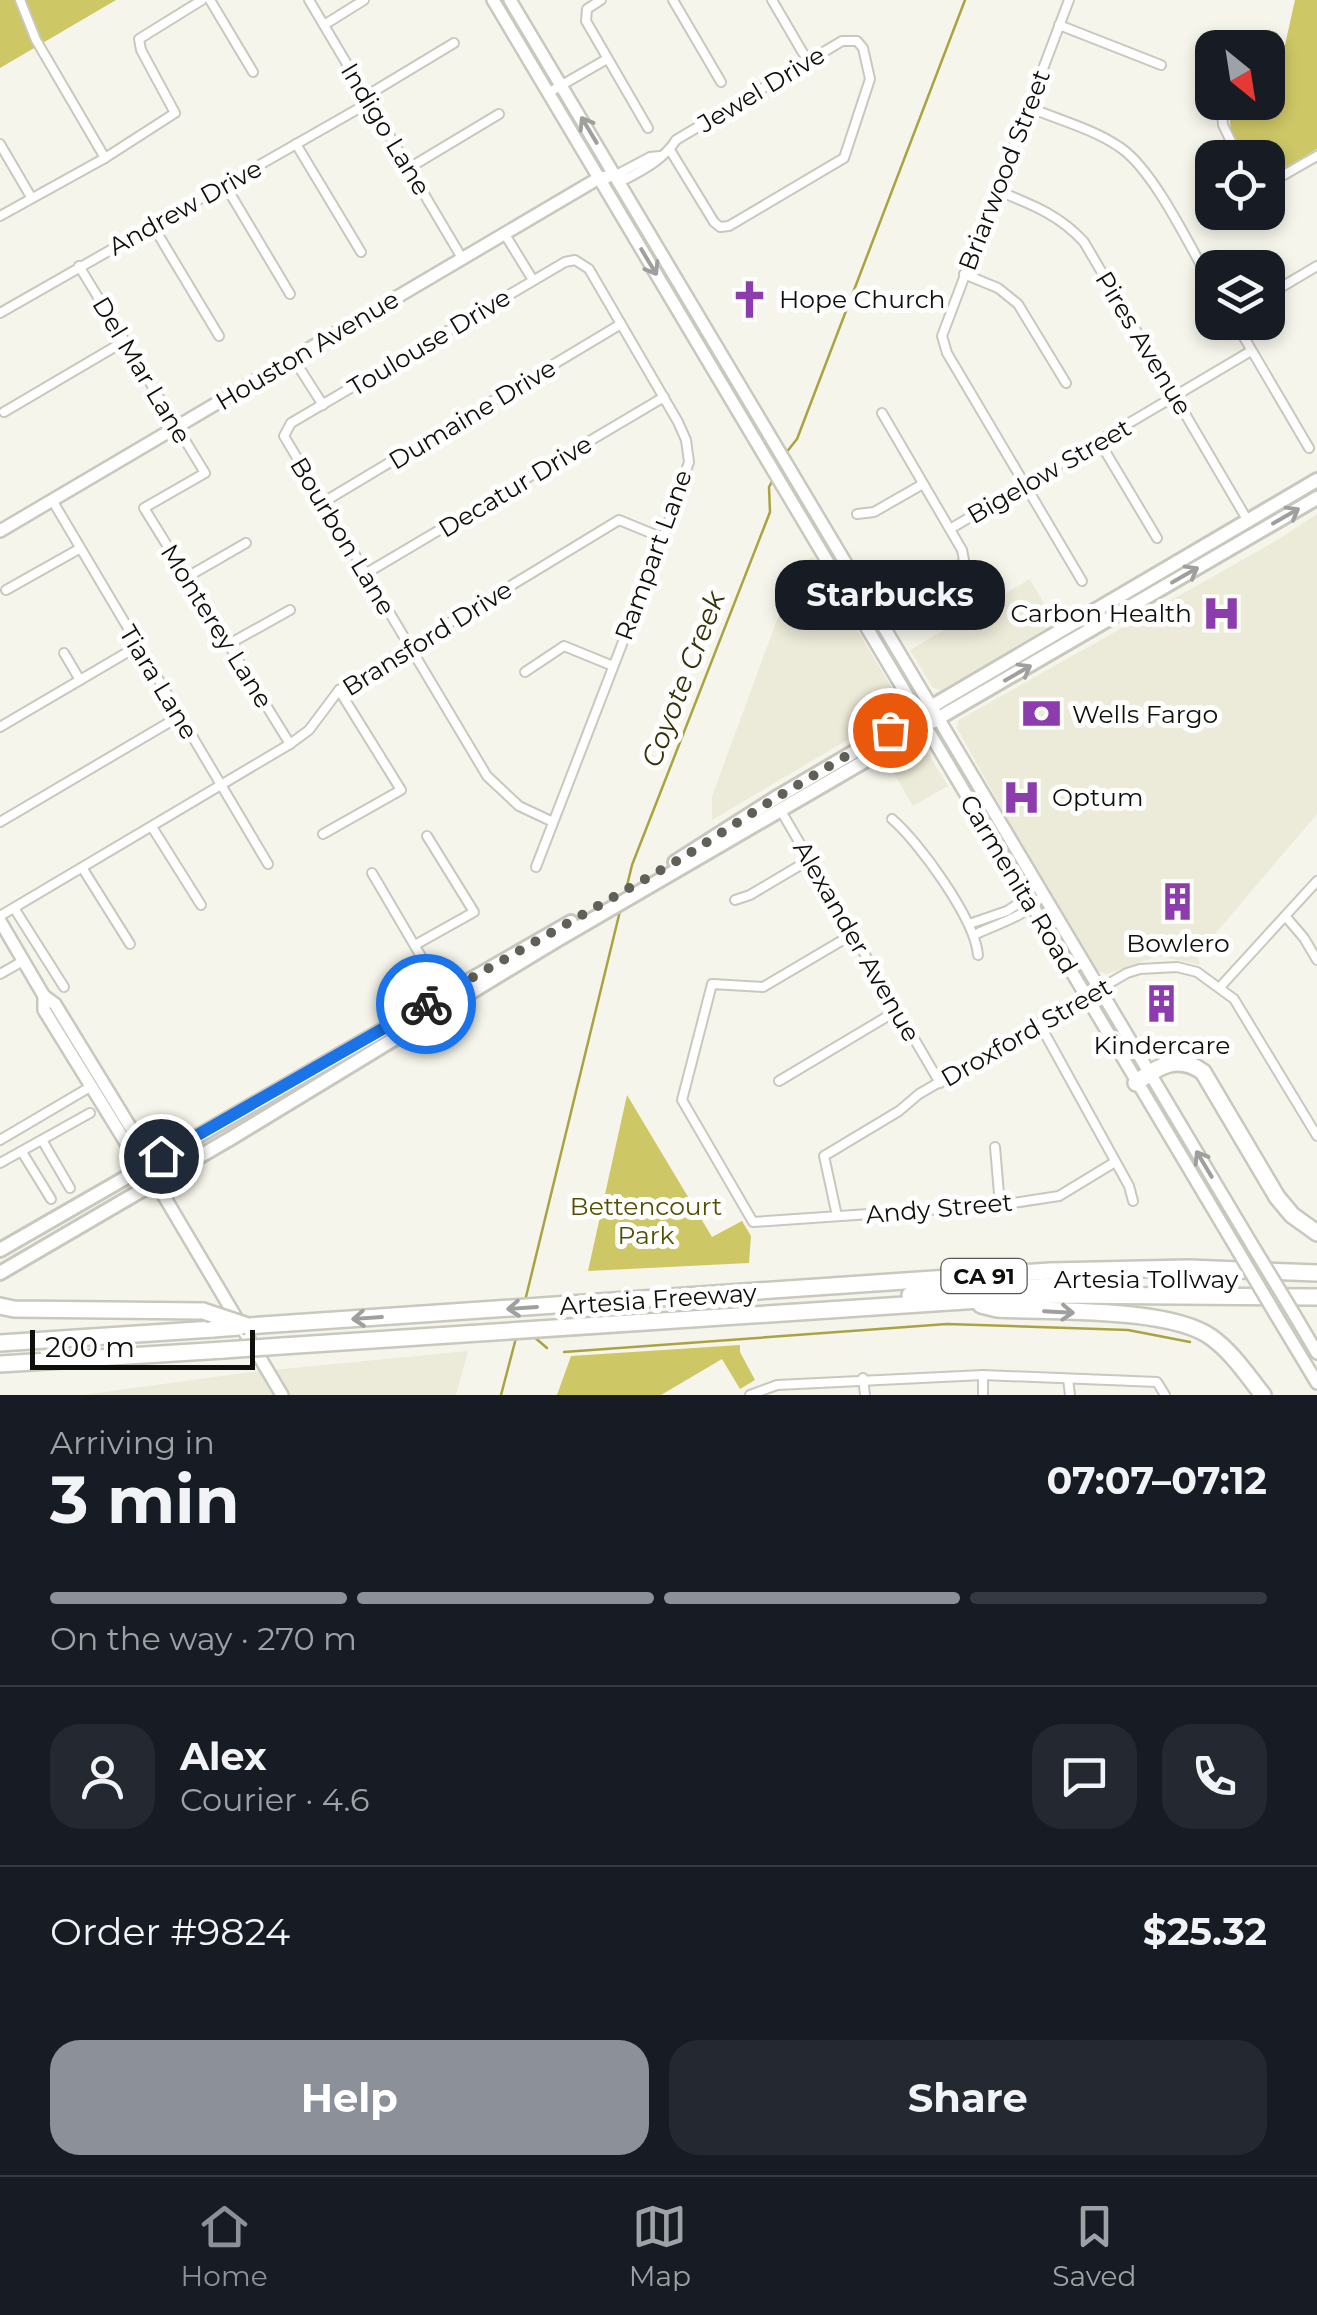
<!DOCTYPE html>
<html lang="en">
<head>
<meta charset="utf-8">
<style>
  :root { --surface:#171b24; --page:#242831; --text:#f1f3f6; --muted:#9ea1a6; --line:#363941; --accent:#8c9099 }
  body { margin:0; font-family:Montserrat,sans-serif; background:var(--page); color:var(--text); height:100vh; display:flex; flex-direction:column; font-size:38px; white-space:nowrap }
  * { box-sizing:border-box; margin:0 }
  p { font-size:32px; color:var(--muted) }
  .icon { flex:none; width:55px; height:55px; fill:none; stroke:currentColor; stroke-width:2; stroke-linecap:round; stroke-linejoin:round }
  .map { position:relative; height:1395px; overflow:hidden }
  .sheet { display:flex; flex-direction:column; background:var(--surface); flex:1 }
  .sheet>* { flex:none }
  .needle { width:65px; rotate:150deg }
  .tools { position:absolute; left:1195px; top:30px; display:grid; gap:20px }
  .tools a { display:grid; place-items:center; width:90px; height:90px; border-radius:20px; background:var(--surface); box-shadow:0 5px 15px #0003; font-size:50px }
  .scale { position:absolute; left:30px; bottom:25px; width:225px; box-sizing:border-box; padding-left:10px; border:5px solid #0f0f0b; border-top:0; font-size:28px; line-height:35px; white-space:nowrap; color:#0f0f0b; -webkit-text-stroke:8px #fff; paint-order:stroke }
  .pin { position:absolute; display:grid; place-items:center; width:85px; height:85px; color:#fff; margin:-42px; border:5px solid #fff; border-radius:50%; box-shadow:0 2px 10px #0007 }
  .courier { position:absolute; display:grid; place-items:center; width:100px; height:100px; margin:-50px; border:8px solid #1a73e8; border-radius:50%; background:#fff; color:#222; box-shadow:0 2px 12px #0007 }
  .bubble { position:absolute; height:70px; border-radius:30px; background:var(--surface); box-shadow:0 5px 15px #0003; font-size:32px; font-weight:700; line-height:70px; text-align:center }
  .summary em { font-style:normal; font-weight:700 }
  .summary div { display:flex; flex-direction:column-reverse }
  .summary { display:flex; align-items:center; justify-content:space-between; height:170px; padding:0 50px }
  h1 { font-size:65px; font-weight:700; line-height:75px }
  .bar { display:grid; grid-template-columns:repeat(4,1fr); gap:15px 10px; align-content:center; height:120px; padding:0 50px }
  .bar i { height:12px; border-radius:8px; background:var(--line) }
  .bar .on { background:var(--accent) }
  .bar p { grid-column:span 4 }
  .line { display:flex; align-items:center; gap:25px; padding:0 50px; border-top:2px solid var(--line) }
  .line div { flex:1 }
  .round { display:grid; place-items:center; flex:none; width:105px; height:105px; border-radius:30px; background:var(--page) }
  .action { display:flex; gap:20px; margin-top:auto; padding:20px 50px }
  .action a { flex:1; height:115px; border-radius:30px; background:var(--accent); color:#fff; font-size:40px; font-weight:700; line-height:115px; text-align:center }
  .action a+a { background:var(--page); color:var(--text) }
  .dock { display:flex; justify-content:space-around; align-items:center; height:140px; border-top:2px solid var(--line); background:var(--surface); font-size:28px; color:var(--muted) }
  .dock a { display:grid; justify-items:center; gap:5px }
  .dock .on { color:var(--accent) }
  .map>svg:first-child { display:block }
</style>
</head>
<body>
<div class="map">
<svg width="1317" height="1395" viewBox="0 0 1317 1395">
  <rect width="100%" height="100%" fill="#f6f5eb"/>
  <!-- built -->
  <g fill="#ecebd9">
    <path d="M1317,514V814L1197,955L1200,965L1158,956L1107,974L1091,969L957,728L959,720L1279,539Z"/>
    <path d="M814,557L900,702L898,710L712,820V796L795,571L803,561Z"/>
    <path d="M1030,579L1055,623L941,690L933,688L910,650Z"/>
    <path d="M923,745L948,786L913,806L888,763L917,746Z"/>
    <path d="M468,1351L456,1395H82L251,1372Z"/>
  </g>
  <!-- green -->
  <g fill="#cec766">
    <path d="M0,0H116L0,68Z"/>
    <path d="M1295,0H1317V149L1268,178V158L1247,157L1231,130L1228,103L1268,102V51L1280,50L1285,45Z"/>
    <path d="M627,1095L712,1237L742,1221L751,1236L749,1263L588,1271Z"/>
    <path d="M740,1345V1352L755,1380L740,1389L722,1359L661,1395H557L571,1356Z"/>
  </g>
  <g fill="none" stroke-linecap="round" stroke-linejoin="round">
    <!-- stream -->
    <g stroke="#aaa341" stroke-width="2.5">
      <path d="M785,454L797,439L965,0"/>
      <path d="M625,894L632,865L770,512L769,487L773,480"/>
      <path d="M525,1301L620,911"/>
      <path d="M533,1336L547,1348"/>
      <path d="M564,1352L947,1324L1128,1330L1190,1342"/>
      <path d="M501,1395L516,1338"/>
    </g>
    <defs>
      <g id="street">
        <path d="M20,0L36,40L105,158"/>
        <path d="M210,0L253,72"/>
        <path d="M309,0L462,258"/>
        <path d="M601,0L587,9L586,21L648,128"/>
        <path d="M673,0L721,82"/>
        <path d="M772,0L803,53"/>
        <path d="M1069,0L942,336L947,353L1082,581"/>
        <path d="M324,25L364,0"/>
        <path d="M1059,25L1161,65"/>
        <path d="M1255,48L1273,37"/>
        <path d="M548,93L607,59"/>
        <path d="M366,96L454,43"/>
        <path d="M1221,102L1223,125L1239,158"/>
        <path d="M1028,107C1059,120 1094,129 1121,148C1155,172 1190,247 1212,285"/>
        <path d="M0,144L31,197"/>
        <path d="M296,144L361,252"/>
        <path d="M409,168L499,114"/>
        <path d="M616,175L626,179C645,169 665,158 676,140L842,41H857L863,48L870,79L844,158L729,226L720,227L714,222L670,150"/>
        <path d="M616,175L650,157L660,156"/>
        <path d="M1268,184L1317,156"/>
        <path d="M225,185L290,294"/>
        <path d="M996,190C1030,204 1059,214 1084,242L1248,521"/>
        <path d="M0,216L105,158L175,113L141,50L139,39L202,0"/>
        <path d="M153,226L219,336"/>
        <path d="M504,233L533,280"/>
        <path d="M79,266L205,473L144,508L290,744"/>
        <path d="M964,274L998,288L1018,304L1066,383"/>
        <path d="M1268,295L1317,266"/>
        <path d="M0,313L370,102"/>
        <path d="M1235,322L1309,448"/>
        <path d="M293,358L323,405"/>
        <path d="M4,412L123,342"/>
        <path d="M1099,441L1157,538"/>
        <path d="M52,500L268,864"/>
        <path d="M322,503L621,324"/>
        <path d="M857,514L874,512L923,484"/>
        <path d="M950,529L1251,351"/>
        <path d="M365,574L664,397"/>
        <path d="M187,577L246,543"/>
        <path d="M6,590L79,549"/>
        <path d="M878,618L956,571L964,560L962,550L882,413"/>
        <path d="M229,644L290,610"/>
        <path d="M64,653L80,680"/>
        <path d="M525,672L564,646L613,666"/>
        <path d="M0,727L138,646"/>
        <path d="M781,811L940,1083"/>
        <path d="M892,819C919,842 975,919 978,955"/>
        <path d="M0,822L180,716"/>
        <path d="M152,827L201,905"/>
        <path d="M323,834L401,790L339,690"/>
        <path d="M536,867L663,538L689,462L686,440L678,422L589,269L575,260L565,262L291,423L284,436L487,776L519,806L553,822"/>
        <path d="M83,869L130,944"/>
        <path d="M372,873L446,999"/>
        <path d="M735,900L750,895L809,860"/>
        <path d="M14,908L64,987"/>
        <path d="M0,916L290,744L309,730L339,690L619,520L663,538"/>
        <path d="M1286,917L1304,938L1317,960"/>
        <path d="M969,924L1007,911L1028,897"/>
        <path d="M853,934L763,987L712,984L682,1100L753,1222L1000,1205L1059,1196L1115,1162"/>
        <path d="M974,935C1001,922 1024,918 1044,894"/>
        <path d="M415,945L474,912L427,836"/>
        <path d="M0,974L23,961"/>
        <path d="M1221,986L1317,881"/>
        <path d="M1039,1023L1129,1186L1133,1201"/>
        <path d="M779,1081L898,1010"/>
        <path d="M0,1140L90,1087"/>
        <path d="M42,1140L70,1188"/>
        <path d="M995,1147L1000,1205"/>
        <path d="M22,1152L51,1199"/>
        <path d="M0,1163L90,1113"/>
        <path d="M837,1216L824,1156L899,1111L919,1094L1127,973L1140,969L1177,967L1197,972L1234,999L1317,1136"/>
        <path d="M863,1378L865,1395"/>
        <path d="M1068,1379L1070,1395"/>
        <path d="M750,1395L777,1385L983,1375L1157,1382L1165,1395"/>
        <path d="M983,1395V1375"/>
      </g>
      <g id="secondary">
        <path d="M493,0L1238,1251"/>
        <path d="M510,0L1254,1248"/>
        <path d="M0,531L599,178L607,177"/>
        <path d="M0,921L44,996L55,1004L151,1161L155,1181L282,1395"/>
        <path d="M44,996V1010L144,1172"/>
        <path d="M1294,1314L1317,1353"/>
        <path d="M1276,1315L1317,1383"/>
      </g>
      <g id="primary">
        <path d="M675,862L774,799L1317,480"/>
        <path d="M0,1250L571,922"/>
        <path d="M0,1273L233,1137L557,940L1317,498"/>
      </g>
      <g id="highway">
        <path d="M1136,1083C1158,1066 1178,1054 1203,1072L1277,1197L1292,1215L1317,1233"/>
        <path d="M910,1295L1066,1285"/>
        <path d="M981,1305L997,1309C1051,1312 1169,1307 1211,1337C1232,1352 1247,1375 1263,1395"/>
        <path d="M0,1306L14,1309L203,1311"/>
        <path d="M248,1326L1050,1271L1188,1268L1317,1273"/>
        <path d="M0,1343L213,1329"/>
        <path d="M282,1346L1056,1295L1317,1297"/>
        <path d="M0,1364L224,1350"/>
      </g>
    </defs>
    <!-- street casing -->
    <use href="#street" stroke="#c9c8be" stroke-width="12"/>
    <!-- secondary casing -->
    <use href="#secondary" stroke="#c9c8be" stroke-width="16"/>
    <!-- primary casing -->
    <use href="#primary" stroke="#c9c8be" stroke-width="18"/>
    <!-- highway casing -->
    <use href="#highway" stroke="#c9c8be" stroke-width="20"/>
    <!-- street -->
    <use href="#street" stroke="#fff" stroke-width="8"/>
    <!-- secondary -->
    <use href="#secondary" stroke="#fff" stroke-width="11"/>
    <!-- primary -->
    <use href="#primary" stroke="#fff" stroke-width="12"/>
    <!-- highway -->
    <use href="#highway" stroke="#fff" stroke-width="15"/>
    <defs>
      <g id="secondary-bridge">
        <path d="M1254,1248L1294,1314"/>
        <path d="M1238,1251L1276,1315"/>
      </g>
      <g id="highway-bridge">
        <path d="M203,1311L248,1326"/>
        <path d="M213,1329L239,1327"/>
        <path d="M224,1350L282,1346"/>
      </g>
    </defs>
    <!-- secondary-bridge casing -->
    <use href="#secondary-bridge" stroke="#c9c8be" stroke-width="16" stroke-linecap="butt"/>
    <!-- highway-bridge casing -->
    <use href="#highway-bridge" stroke="#c9c8be" stroke-width="20" stroke-linecap="butt"/>
    <!-- secondary-bridge -->
    <use href="#secondary-bridge" stroke="#fff" stroke-width="11"/>
    <!-- highway-bridge -->
    <use href="#highway-bridge" stroke="#fff" stroke-width="15"/>
  </g>
  <!-- one-way arrows -->
  <defs><path id="oneway-shaft" d="M-6 0H5M1.5-3L5.5 0L1.5 3" fill="none" stroke-width="1.6" stroke-linecap="round" stroke-linejoin="round" transform="scale(2.5)"/></defs>
  <g stroke="#9f9f9d">
    <use href="#oneway-shaft" transform="translate(589 130) rotate(-121)"/>
    <use href="#oneway-shaft" transform="translate(649 262) rotate(59)"/>
    <use href="#oneway-shaft" transform="translate(1286 516) rotate(-30)"/>
    <use href="#oneway-shaft" transform="translate(1185 575) rotate(-30)"/>
    <use href="#oneway-shaft" transform="translate(1018 673) rotate(-30)"/>
    <use href="#oneway-shaft" transform="translate(1204 1164) rotate(-121)"/>
    <use href="#oneway-shaft" transform="translate(522 1308) rotate(176)"/>
    <use href="#oneway-shaft" transform="translate(1059 1312) rotate(3)"/>
    <use href="#oneway-shaft" transform="translate(367 1318) rotate(176)"/>
  </g>
  <g fill="none" stroke-linecap="round" stroke-linejoin="round">
    <!-- done -->
    <path stroke="#606059" stroke-width="10" stroke-dasharray="0 18" d="M426,1004L682,858L774,799L890,730"/>
    <!-- route -->
    <path stroke="#1a73e8" stroke-width="12" d="M161,1156L426,1004"/>
  </g>
  <!-- icons -->
  <defs>
    <symbol id="church-bare" viewBox="-9 -9 18 18"><path d="M-1.2-6h2.4v3.5h3.3v2.4h-3.3V6h-2.4V-.1h-3.3v-2.4h3.3Z" fill="#8c3cac" stroke="#fff" stroke-width="2.5" paint-order="stroke"/></symbol>
    <symbol id="hospital-bare" viewBox="-9 -9 18 18"><path d="M-5-5h3v3.5h4V-5h3V5h-3V1.5h-4V5h-3Z" fill="#8c3cac" stroke="#fff" stroke-width="2.5" paint-order="stroke"/></symbol>
    <symbol id="bank-bare" viewBox="-9 -9 18 18"><path d="M-6-4H6V4H-6ZM0-2.3a2.3 2.3 0 1 0 0 4.6a2.3 2.3 0 1 0 0-4.6Z" fill="#8c3cac" stroke="#fff" stroke-width="2.5" paint-order="stroke"/></symbol>
    <symbol id="building-bare" viewBox="-9 -9 18 18"><path d="M-4-6H4V6H1V3H-1V6H-4ZM-2.5-4.3h1.7v1.8h-1.7ZM.8-4.3h1.7v1.8H.8ZM-2.5-1h1.7V.8h-1.7ZM.8-1h1.7V.8H.8Z" fill="#8c3cac" stroke="#fff" stroke-width="2.5" paint-order="stroke"/></symbol>
  </defs>
  <g fill-rule="evenodd">
    <use href="#church-bare" x="722" y="272" width="55" height="55"/>
    <use href="#hospital-bare" x="1194" y="586" width="55" height="55"/>
    <use href="#bank-bare" x="1014" y="686" width="55" height="55"/>
    <use href="#hospital-bare" x="994" y="770" width="55" height="55"/>
    <use href="#building-bare" x="1150" y="874" width="55" height="55"/>
    <use href="#building-bare" x="1134" y="976" width="55" height="55"/>
  </g>
  <g text-anchor="middle" stroke-width="10" stroke-linejoin="round" paint-order="stroke">
    <!-- shield labels -->
    <rect fill="#fff" stroke="#575754" stroke-width="2.5" x="941.5" y="1259" width="85" height="34" rx="8"/>
    <g font-size="22" font-weight="bold" fill="#0f0f0b">
      <text x="984" y="1284">CA 91</text>
    </g>
    <!-- street labels -->
    <g font-size="25" fill="#0f0f0b" stroke="#fff">
      <text transform="translate(761 89) rotate(-31)" y="9">Jewel Drive</text>
      <text transform="translate(386 129) rotate(59)" y="9">Indigo Lane</text>
      <text transform="translate(1004 170) rotate(-69)" y="9">Briarwood Street</text>
      <text transform="translate(185 207) rotate(-29)" y="9">Andrew Drive</text>
      <text transform="translate(429 342) rotate(-31)" y="9">Toulouse Drive</text>
      <text transform="translate(1144 343) rotate(59)" y="9">Pires Avenue</text>
      <text transform="translate(307 350) rotate(-31)" y="9">Houston Avenue</text>
      <text transform="translate(142 370) rotate(59)" y="9">Del Mar Lane</text>
      <text transform="translate(472 414) rotate(-31)" y="9">Dumaine Drive</text>
      <text transform="translate(1049 471) rotate(-30)" y="9">Bigelow Street</text>
      <text transform="translate(515 486) rotate(-31)" y="9">Decatur Drive</text>
      <text transform="translate(343 536) rotate(59)" y="9">Bourbon Lane</text>
      <text transform="translate(653 555) rotate(-70)" y="9">Rampart Lane</text>
      <text transform="translate(217 626) rotate(58)" y="9">Monterey Lane</text>
      <text transform="translate(427 638) rotate(-32)" y="9">Bransford Drive</text>
      <text transform="translate(159 682) rotate(59)" y="9">Tiara Lane</text>
      <text transform="translate(1019 884) rotate(59)" y="9">Carmenita Road</text>
      <text transform="translate(857 941) rotate(60)" y="9">Alexander Avenue</text>
      <text transform="translate(1026 1032) rotate(-30)" y="9">Droxford Street</text>
      <text transform="translate(939 1208) rotate(-5)" y="9">Andy Street</text>
      <text x="1146" y="1288">Artesia Tollway</text>
      <text transform="translate(658 1299) rotate(-4)" y="9">Artesia Freeway</text>
    </g>
    <!-- poi labels -->
    <g font-size="25" fill="#0f0f0b" stroke="#fff" text-anchor="start">
      <text x="779" y="308">Hope Church</text>
      <text x="1192" y="622" text-anchor="end">Carbon Health</text>
      <text x="1072" y="723">Wells Fargo</text>
      <text x="1052" y="806">Optum</text>
      <text x="1178" y="952" text-anchor="middle">Bowlero</text>
      <text x="1162" y="1054" text-anchor="middle">Kindercare</text>
    </g>
    <!-- park labels -->
    <g font-size="25" fill="#544f00" stroke="#fff">
      <text x="646" y="1215">Bettencourt<tspan x="646" dy="29">Park</tspan></text>
    </g>
    <!-- water labels -->
    <g font-size="28" font-style="italic" fill="#353207" stroke="#fff">
      <text transform="translate(683 679) rotate(-69)" y="10">Coyote Creek</text>
    </g>
  </g>
</svg>
<div class="tools">
<a><svg class="needle" viewBox="-14 -14 28 28"><path d="M0-13l5 13h-10z" fill="#e53935"/><path d="M0 13l5-13h-10z" fill="#9ea1a6"/></svg></a>
<a><svg class="icon" aria-label="locate" viewBox="0 0 24 24"><circle cx="12" cy="12" r="6"/><path d="M12 2v4M12 18v4M2 12h4M18 12h4"/></svg></a>
<a><svg class="icon" aria-label="layers" viewBox="0 0 24 24"><path d="M12 4l9 5-9 5-9-5zM3 14l9 5 9-5"/></svg></a>
</div>
<div class="scale">200 m</div>
<div class="pin" style="left:890px;top:730px;background:#ea580c"><svg class="icon" aria-label="bag" viewBox="0 0 24 24"><path d="M5 8h14l-1 12H6zM9 8a3 3 0 0 1 6 0"/></svg></div>
<div class="pin" style="left:161px;top:1156px;background:#1f2937"><svg class="icon" aria-label="home" viewBox="0 0 24 24"><path d="M3 11l9-7 9 7M6 9v11h12V9"/></svg></div>
<div class="courier" style="left:426px;top:1004px"><svg class="icon" aria-label="bike" viewBox="0 0 24 24"><circle cx="6" cy="16" r="4"/><circle cx="18" cy="16" r="4"/><path d="M6 16l4-8h5l3 8M10 8l3 8H6M13 5h3"/></svg></div>
<div class="bubble" style="left:775px;top:560px;width:230px">Starbucks</div>
</div>
<section class="sheet">
<div class="summary"><div><h1>3 min</h1><p>Arriving in</p></div><em>07:07–07:12</em></div>
<div class="bar"><i class="on"></i><i class="on"></i><i class="on"></i><i></i><p>On the way · 270 m</p></div>
<div class="line" style="height:180px"><a class="round"><svg class="icon" aria-label="person" viewBox="0 0 24 24"><circle cx="12" cy="8" r="4"/><path d="M4 21q1-7 8-7t8 7"/></svg></a><div><b>Alex</b><p>Courier · 4.6</p></div><a class="round"><svg class="icon" aria-label="chat" viewBox="0 0 24 24"><path d="M4 5h16v11H9l-5 4z"/></svg></a><a class="round"><svg class="icon" aria-label="phone" viewBox="0 0 24 24"><path d="M5 4h4l2 5-3 2q2 4 5 5l2-3 5 2v4C11 20 4 13 5 4z"/></svg></a></div>
<div class="line" style="height:130px"><div>Order #9824</div><b>$25.32</b></div>
<div class="action"><a>Help</a><a>Share</a></div>
</section>
<nav class="dock">
<a class="on"><svg class="icon" aria-label="home" viewBox="0 0 24 24"><path d="M3 11l9-7 9 7M6 9v11h12V9"/></svg>Home</a>
<a><svg class="icon" aria-label="map" viewBox="0 0 24 24"><path d="M3 6l6-2 6 2 6-2v14l-6 2-6-2-6 2zM9 4v14M15 6v14"/></svg>Map</a>
<a><svg class="icon" aria-label="saved" viewBox="0 0 24 24"><path d="M7 4h10v16l-5-4-5 4z"/></svg>Saved</a>
</nav>
</body>
</html>
